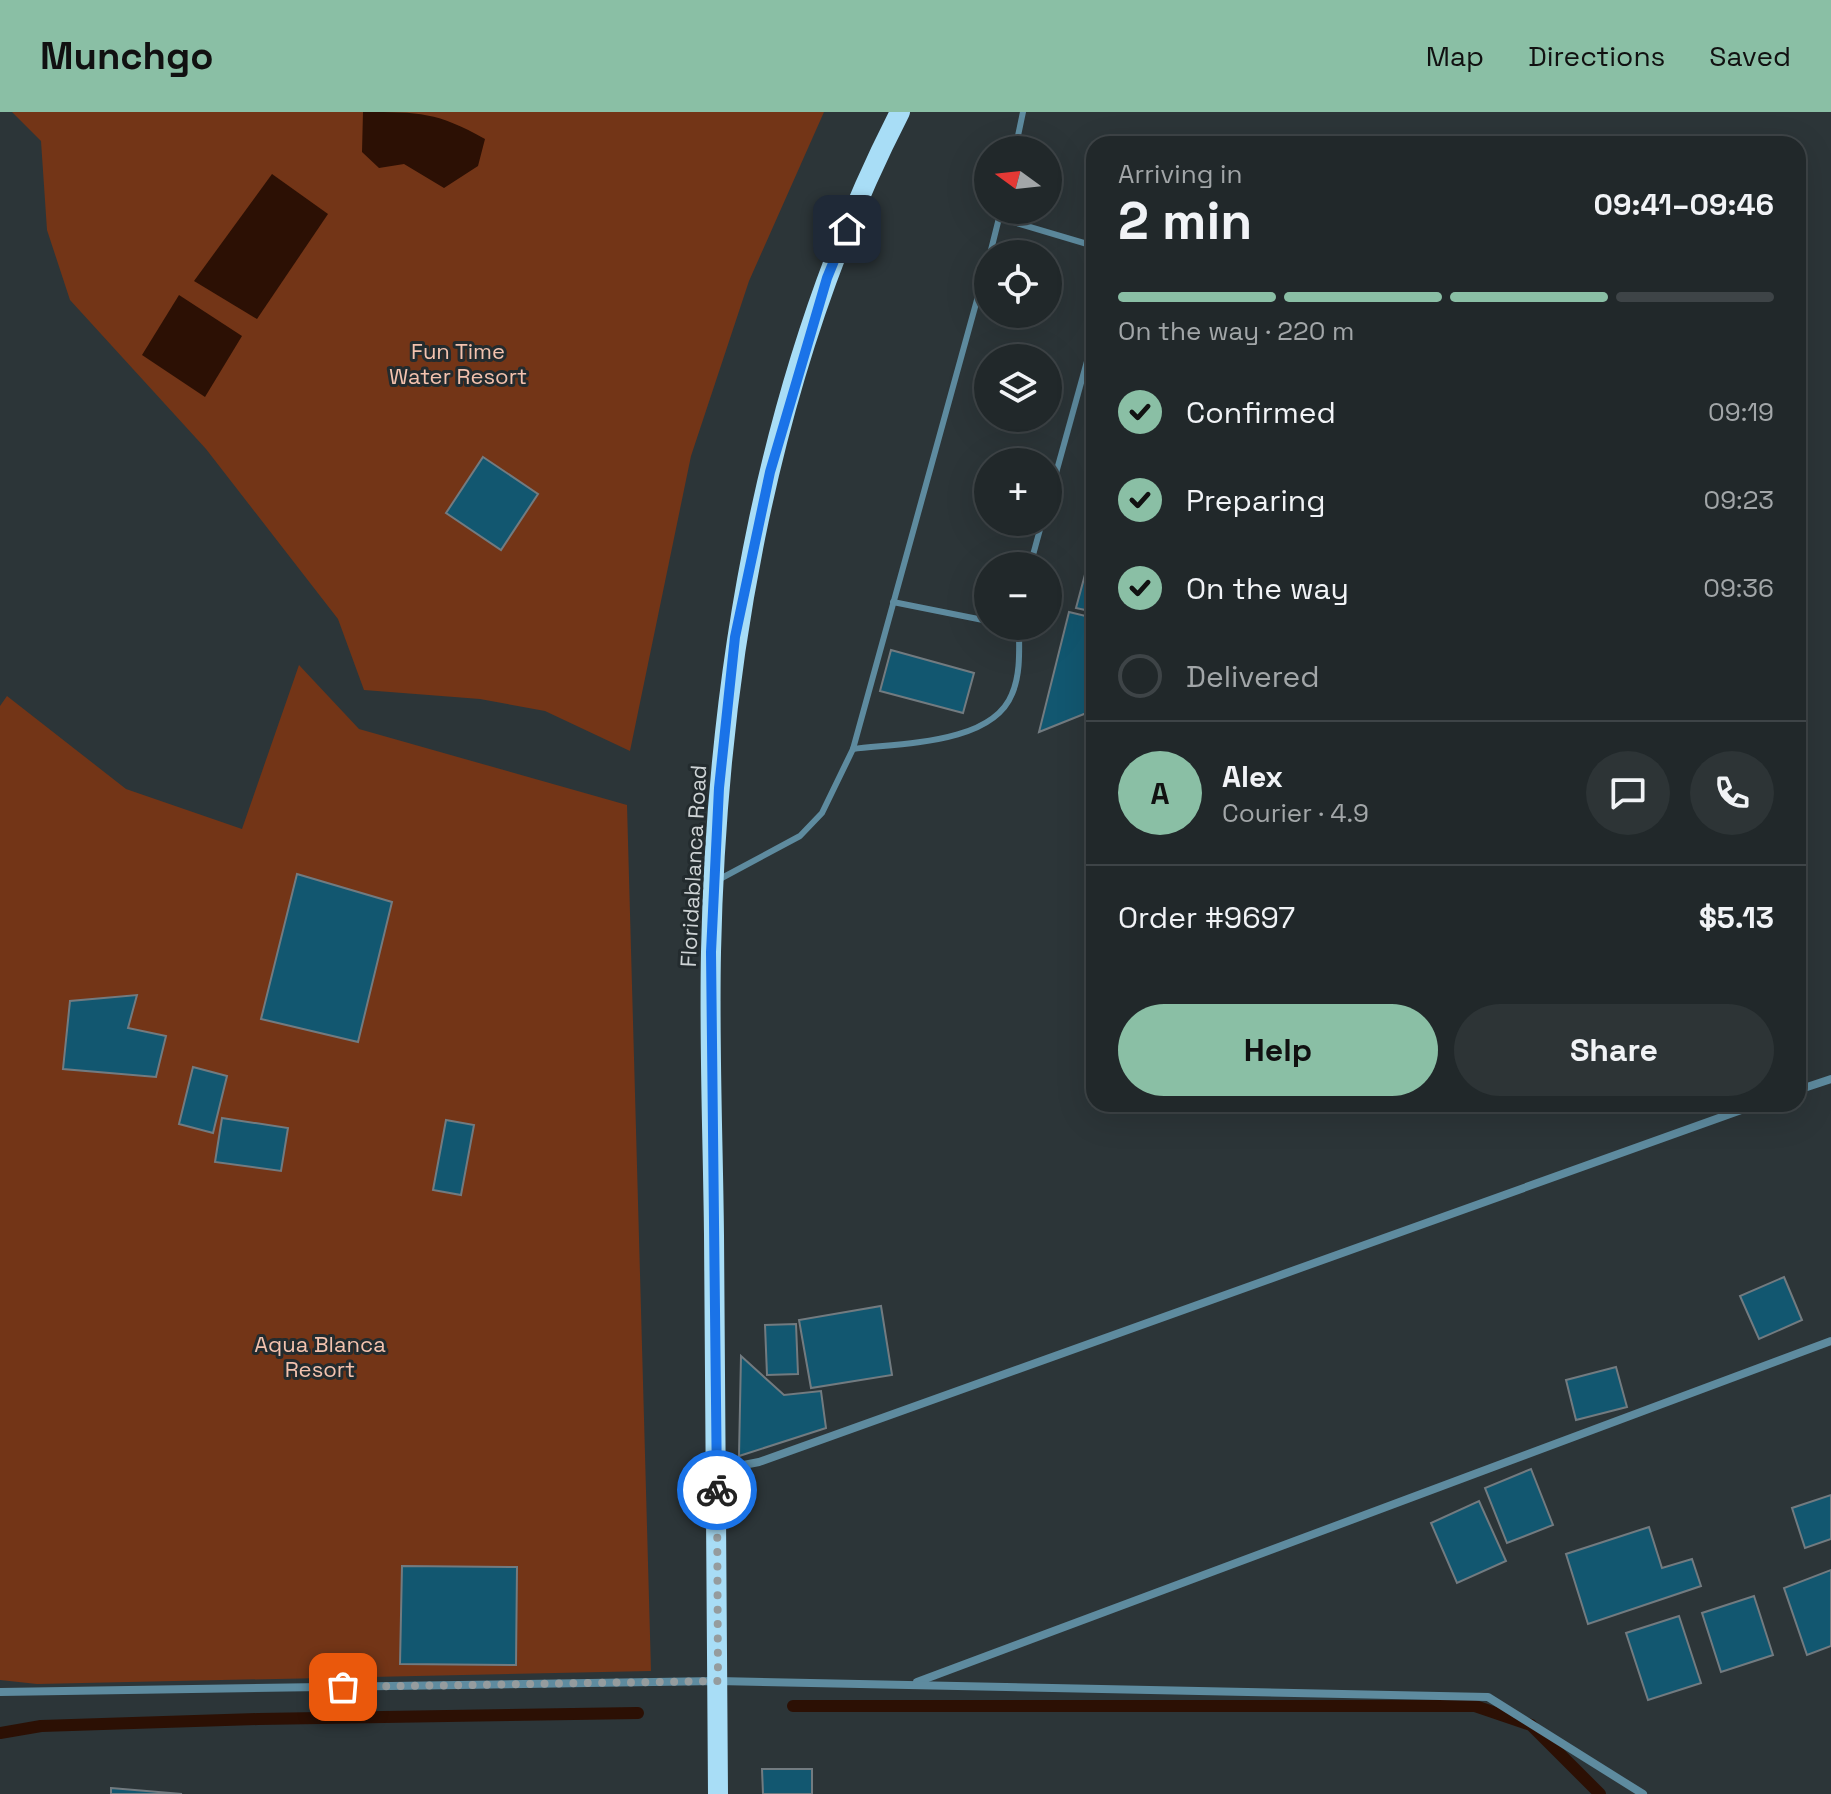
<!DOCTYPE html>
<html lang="en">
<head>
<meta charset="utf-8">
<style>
  :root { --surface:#21282a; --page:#2d3436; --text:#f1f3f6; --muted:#a2a6a8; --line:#3e4447; --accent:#8abfa5 }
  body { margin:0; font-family:"Space Grotesk",sans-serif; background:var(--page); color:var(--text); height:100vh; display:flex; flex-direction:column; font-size:30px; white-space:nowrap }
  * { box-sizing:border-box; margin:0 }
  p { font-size:26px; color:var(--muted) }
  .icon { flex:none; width:44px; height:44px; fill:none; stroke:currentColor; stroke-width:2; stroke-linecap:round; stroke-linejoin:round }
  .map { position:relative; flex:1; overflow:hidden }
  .side { position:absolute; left:1086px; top:24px; width:720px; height:976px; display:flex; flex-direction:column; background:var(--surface); border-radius:24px; box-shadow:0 8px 32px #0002,0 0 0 2px var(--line) }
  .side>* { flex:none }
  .needle { width:52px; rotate:285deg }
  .tools { position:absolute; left:974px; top:24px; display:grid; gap:16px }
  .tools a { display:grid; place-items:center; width:88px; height:88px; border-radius:50%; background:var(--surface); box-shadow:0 8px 32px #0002,0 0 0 2px var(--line); font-size:40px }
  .pin { position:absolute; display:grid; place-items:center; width:68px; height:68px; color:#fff; margin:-34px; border-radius:16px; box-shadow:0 4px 12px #0006 }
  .courier { position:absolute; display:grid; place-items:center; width:80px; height:80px; margin:-40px; border:6px solid #1a73e8; border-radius:50%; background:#fff; color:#222; box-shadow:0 2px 10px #0007 }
  .overview em { font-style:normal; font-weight:600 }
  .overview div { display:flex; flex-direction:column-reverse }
  .overview { display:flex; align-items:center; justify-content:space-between; height:136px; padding:0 32px }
  h1 { font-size:52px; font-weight:600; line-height:60px }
  .bar { display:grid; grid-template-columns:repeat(4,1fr); gap:12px 8px; align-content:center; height:96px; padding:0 32px }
  .bar i { height:10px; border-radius:6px; background:var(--line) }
  .bar .on { background:var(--accent) }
  .bar p { grid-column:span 4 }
  .line { display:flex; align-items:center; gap:20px; padding:0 32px; border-top:2px solid var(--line) }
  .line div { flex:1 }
  .round { display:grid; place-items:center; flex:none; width:84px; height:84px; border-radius:42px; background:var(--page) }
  ol { padding:0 32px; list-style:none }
  li { display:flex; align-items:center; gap:24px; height:88px }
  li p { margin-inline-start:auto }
  li .icon { padding:8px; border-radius:50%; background:var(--accent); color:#111; stroke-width:4 }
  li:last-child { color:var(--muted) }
  li i { width:44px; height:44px; border:4px solid var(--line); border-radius:50% }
  .action { display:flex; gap:16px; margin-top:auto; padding:16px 32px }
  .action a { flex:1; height:92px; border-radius:48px; background:var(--accent); color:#111; font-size:32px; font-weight:600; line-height:92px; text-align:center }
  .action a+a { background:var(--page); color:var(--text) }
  header { display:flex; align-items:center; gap:48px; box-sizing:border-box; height:112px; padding:0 40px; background:var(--accent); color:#111 }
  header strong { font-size:38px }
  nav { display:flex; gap:44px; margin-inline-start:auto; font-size:28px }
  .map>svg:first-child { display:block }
</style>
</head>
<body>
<header>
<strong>Munchgo</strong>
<nav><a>Map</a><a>Directions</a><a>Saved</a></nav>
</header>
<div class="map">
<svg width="1831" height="1682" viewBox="0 0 1831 1682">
  <rect width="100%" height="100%" fill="#2c3538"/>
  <!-- green -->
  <g fill="#733517">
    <path d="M12,0H824L749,169L691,344L630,639L545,599L480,587L364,578L338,507L206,337L70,188L47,118L41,29Z"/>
    <path d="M299,553L359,617L627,693L651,1559L37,1572L0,1568V594L7,584L126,677L242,717Z"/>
  </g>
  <!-- water -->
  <g fill="#2c1004">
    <path d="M363,0C420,0 437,0 485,27L478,54L444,76L404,52L379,56L362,40Z"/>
    <path d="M272,62L328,102L257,207L194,169Z"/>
    <path d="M179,183L242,224L205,285L142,243Z"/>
  </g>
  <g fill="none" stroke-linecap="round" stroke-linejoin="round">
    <!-- stream -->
    <g stroke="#2c1004" stroke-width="12">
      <path d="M793,1594H1475L1531,1613L1600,1682"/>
      <path d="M0,1621L41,1614L258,1607L638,1601"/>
    </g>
  </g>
  <!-- building -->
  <g fill="#125770" stroke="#727b80" stroke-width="2">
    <path d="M483,345L538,382L501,438L446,401Z"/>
    <path d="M1094,429V500L1076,496Z"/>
    <path d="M1069,500L1094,506V598L1039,620Z"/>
    <path d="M891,538L974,561L963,601L880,579Z"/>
    <path d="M297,762L392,790L358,930L261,907Z"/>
    <path d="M137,883L128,916L166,924L156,965L63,957L70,889Z"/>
    <path d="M193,955L227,964L213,1021L179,1012Z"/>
    <path d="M222,1006L288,1016L281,1059L215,1050Z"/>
    <path d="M446,1008L474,1013L461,1083L433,1078Z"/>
    <path d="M1784,1165L1802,1208L1759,1227L1740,1184Z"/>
    <path d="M881,1194L892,1263L811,1276L799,1208Z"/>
    <path d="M796,1212L798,1262L767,1263L765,1213Z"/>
    <path d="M741,1244L784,1283L821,1279L826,1316L739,1344Z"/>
    <path d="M1616,1255L1627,1295L1576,1308L1566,1268Z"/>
    <path d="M1531,1357L1553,1413L1507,1431L1485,1376Z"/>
    <path d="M1831,1383V1427L1805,1436L1792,1396Z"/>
    <path d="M1479,1389L1506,1449L1457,1471L1431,1411Z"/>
    <path d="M1649,1415L1662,1456L1692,1447L1701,1474L1588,1512L1566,1442Z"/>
    <path d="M402,1454L517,1455L516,1553L400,1552Z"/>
    <path d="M1831,1458V1534L1807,1543L1784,1476Z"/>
    <path d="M1754,1484L1773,1543L1721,1560L1702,1501Z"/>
    <path d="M1679,1504L1701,1571L1648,1588L1626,1521Z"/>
    <path d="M762,1657H812V1682H763Z"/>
    <path d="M111,1676L182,1682H111Z"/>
  </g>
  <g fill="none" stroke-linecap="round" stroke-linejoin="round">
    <!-- lane -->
    <g stroke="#5e8b9f" stroke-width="6">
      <path d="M1015,38L1023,0"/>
      <path d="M1000,106L1094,134"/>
      <path d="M990,142L1001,98"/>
      <path d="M1048,390L1094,224"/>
      <path d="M1030,454L1042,410"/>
      <path d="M893,490L988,509"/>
      <path d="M853,637C898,631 992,633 1012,582C1021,561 1019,537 1019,514"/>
      <path d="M718,768L800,724L822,701L853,637L988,148"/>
    </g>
    <!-- street -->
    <g stroke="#5e8b9f" stroke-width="8">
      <path d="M1798,978L1831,967"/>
      <path d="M718,1358L759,1350L1758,992"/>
      <path d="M917,1570L1831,1229"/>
      <path d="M0,1580L718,1569L1488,1585L1643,1682"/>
    </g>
    <!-- primary -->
    <path stroke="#a8ddf6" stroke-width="20" d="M718,1682C718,1496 716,1310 714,1123C713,1029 709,934 711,840C717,555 769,255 900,0"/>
  </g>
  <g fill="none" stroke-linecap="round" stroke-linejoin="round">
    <!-- done -->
    <path stroke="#959c9e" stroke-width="8" stroke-dasharray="0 14.4" d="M343,1575L718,1569L717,1378"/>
    <!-- route -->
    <path stroke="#1a73e8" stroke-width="10" d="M717,1378L711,840L719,676L735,525L770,360L827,166L847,117"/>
  </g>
  <g text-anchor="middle" stroke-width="6" stroke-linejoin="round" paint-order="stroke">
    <!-- park labels -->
    <g font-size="22" fill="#f3c2ae" stroke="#232b2e">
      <text x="458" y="247">Fun Time<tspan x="458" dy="25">Water Resort</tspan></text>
      <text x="320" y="1240">Aqua Blanca<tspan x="320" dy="25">Resort</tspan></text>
    </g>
    <!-- street labels -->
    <g font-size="22" fill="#ced3d5" stroke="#232b2e">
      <text transform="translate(693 754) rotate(-87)" y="8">Floridablanca Road</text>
    </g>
  </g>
</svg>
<div class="tools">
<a><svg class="needle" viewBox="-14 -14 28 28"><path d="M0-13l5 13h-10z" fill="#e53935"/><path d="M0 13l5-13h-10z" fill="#a2a6a8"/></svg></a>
<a><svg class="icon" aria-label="locate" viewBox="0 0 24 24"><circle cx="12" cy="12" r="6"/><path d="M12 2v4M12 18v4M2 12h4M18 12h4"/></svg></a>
<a><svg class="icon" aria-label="layers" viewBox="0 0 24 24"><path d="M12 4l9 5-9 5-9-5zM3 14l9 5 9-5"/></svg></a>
<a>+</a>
<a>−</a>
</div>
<div class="pin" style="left:343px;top:1575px;background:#ea580c"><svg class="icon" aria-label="bag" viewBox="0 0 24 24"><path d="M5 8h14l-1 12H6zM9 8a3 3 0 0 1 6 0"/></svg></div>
<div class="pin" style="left:847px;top:117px;background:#1f2937"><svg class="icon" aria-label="home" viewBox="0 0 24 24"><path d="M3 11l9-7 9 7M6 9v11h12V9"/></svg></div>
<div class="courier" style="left:717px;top:1378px"><svg class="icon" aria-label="bike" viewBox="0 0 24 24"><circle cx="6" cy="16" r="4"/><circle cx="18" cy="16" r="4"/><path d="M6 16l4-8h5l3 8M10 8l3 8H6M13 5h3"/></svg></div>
<section class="side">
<div class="overview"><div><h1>2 min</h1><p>Arriving in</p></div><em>09:41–09:46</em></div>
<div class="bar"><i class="on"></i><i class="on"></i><i class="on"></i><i></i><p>On the way · 220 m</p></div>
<ol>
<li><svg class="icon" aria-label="check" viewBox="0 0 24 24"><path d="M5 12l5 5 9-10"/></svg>Confirmed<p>09:19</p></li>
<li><svg class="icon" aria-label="check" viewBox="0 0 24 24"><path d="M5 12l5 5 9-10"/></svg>Preparing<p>09:23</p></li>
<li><svg class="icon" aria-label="check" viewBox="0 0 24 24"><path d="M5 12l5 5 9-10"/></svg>On the way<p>09:36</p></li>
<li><i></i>Delivered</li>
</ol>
<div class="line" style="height:144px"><b class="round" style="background:var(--accent);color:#111">A</b><div><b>Alex</b><p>Courier · 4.9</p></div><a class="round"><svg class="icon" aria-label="chat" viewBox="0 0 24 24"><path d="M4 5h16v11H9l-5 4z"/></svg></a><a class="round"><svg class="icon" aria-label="phone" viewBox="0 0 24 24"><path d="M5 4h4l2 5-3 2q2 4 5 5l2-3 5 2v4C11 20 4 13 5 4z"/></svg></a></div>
<div class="line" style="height:104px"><div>Order #9697</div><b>$5.13</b></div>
<div class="action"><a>Help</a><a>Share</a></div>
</section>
</div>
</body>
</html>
